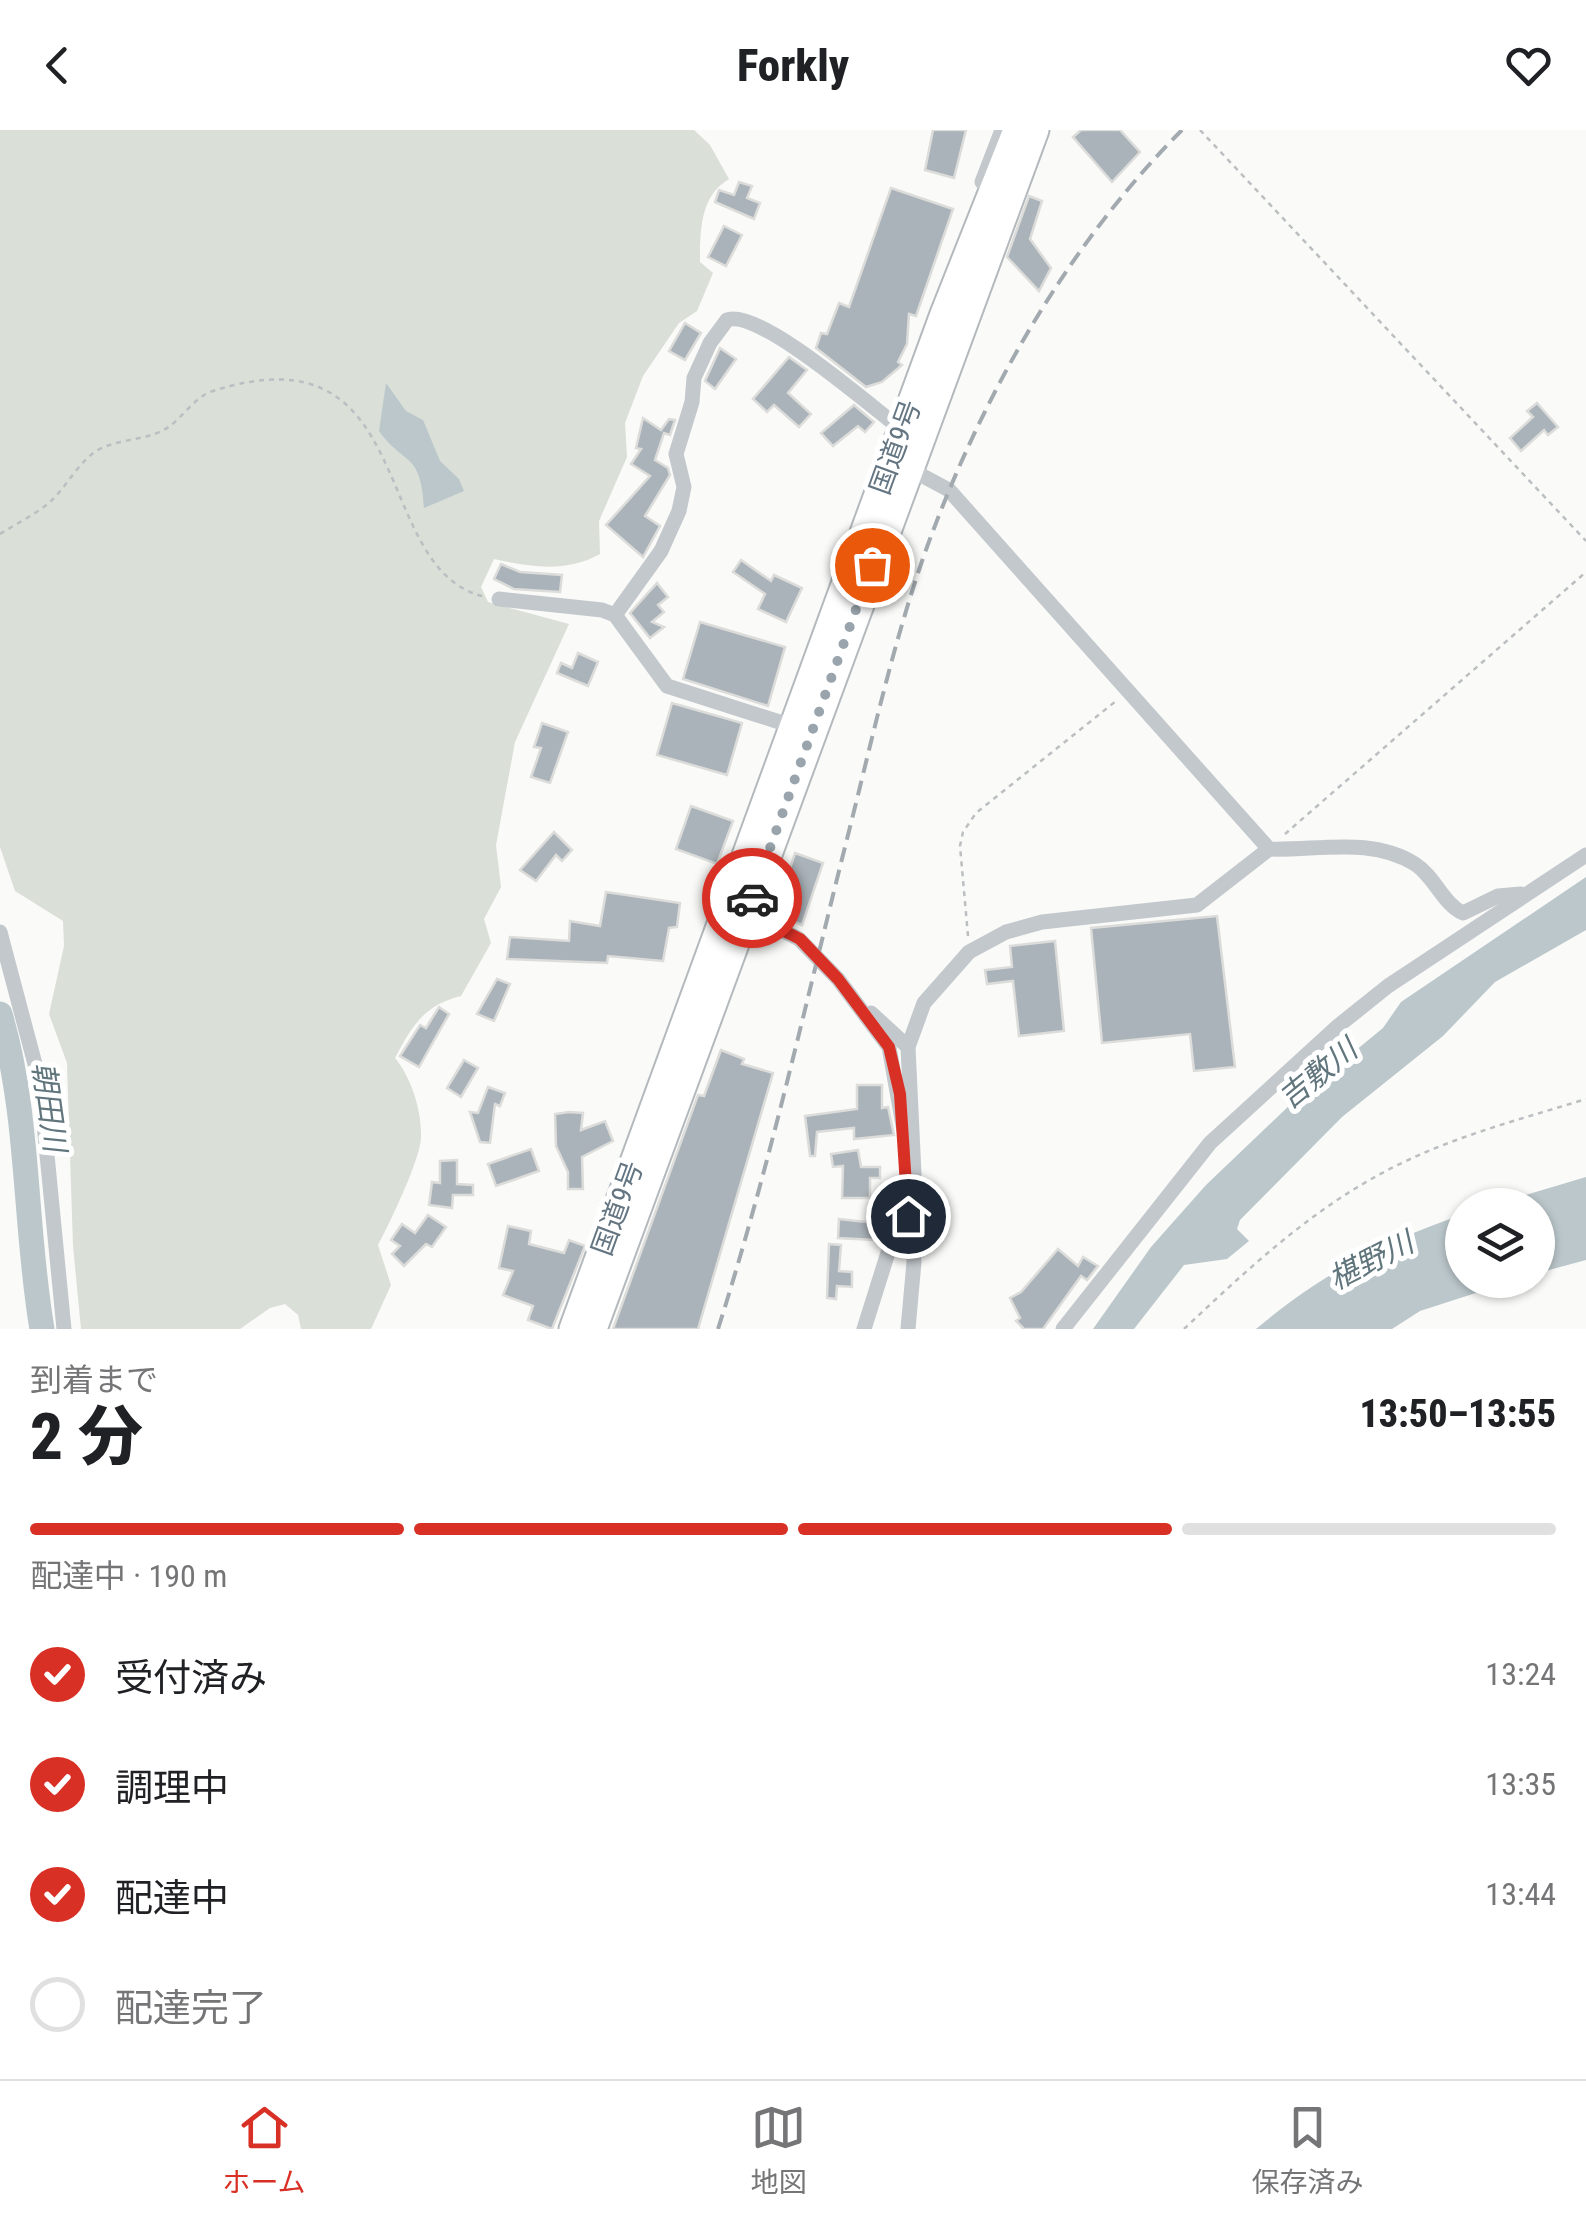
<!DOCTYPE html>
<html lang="ja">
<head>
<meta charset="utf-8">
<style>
  :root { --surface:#fff; --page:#f2f2f2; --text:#202124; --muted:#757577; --line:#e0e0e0; --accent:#d93025 }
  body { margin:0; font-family:"Roboto Condensed","Noto Sans JP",sans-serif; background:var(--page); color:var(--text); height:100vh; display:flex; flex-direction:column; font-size:38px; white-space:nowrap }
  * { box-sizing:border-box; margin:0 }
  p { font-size:32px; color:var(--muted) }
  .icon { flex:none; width:55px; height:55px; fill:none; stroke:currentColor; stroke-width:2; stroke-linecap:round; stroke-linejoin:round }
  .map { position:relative; height:1199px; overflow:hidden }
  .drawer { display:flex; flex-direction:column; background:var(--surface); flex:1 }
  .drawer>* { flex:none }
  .tools { position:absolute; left:1445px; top:1058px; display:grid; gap:20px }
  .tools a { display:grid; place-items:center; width:110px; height:110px; border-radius:50%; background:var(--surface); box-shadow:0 2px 8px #0004; font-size:50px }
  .pin { position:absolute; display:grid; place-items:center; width:85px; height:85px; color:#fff; margin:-42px; border:5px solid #fff; border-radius:50%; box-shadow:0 2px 10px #0007 }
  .courier { position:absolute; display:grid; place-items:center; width:100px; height:100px; margin:-50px; border:8px solid #d93025; border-radius:50%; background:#fff; color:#222; box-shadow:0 2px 12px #0007 }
  .head em { font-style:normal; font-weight:800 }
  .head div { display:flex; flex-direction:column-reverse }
  .head { display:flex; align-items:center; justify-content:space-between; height:170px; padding:0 30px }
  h1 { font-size:65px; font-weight:800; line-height:75px }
  .bar { display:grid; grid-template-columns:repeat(4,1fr); gap:15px 10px; align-content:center; height:120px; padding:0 30px }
  .bar i { height:12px; border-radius:8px; background:var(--line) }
  .bar .current { background:var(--accent) }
  .bar p { grid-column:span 4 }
  ol { padding:0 30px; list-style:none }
  li { display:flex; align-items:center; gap:30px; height:110px }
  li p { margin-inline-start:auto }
  li .icon { padding:10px; border-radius:50%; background:var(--accent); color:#fff; stroke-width:4 }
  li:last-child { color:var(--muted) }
  li i { width:55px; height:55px; border:5px solid var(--line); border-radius:50% }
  header { display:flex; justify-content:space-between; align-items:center; height:130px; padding:0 30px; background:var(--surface); font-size:45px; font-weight:800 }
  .menu { display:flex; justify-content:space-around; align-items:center; height:140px; border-top:2px solid var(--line); background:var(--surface); font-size:28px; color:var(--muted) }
  .menu a { display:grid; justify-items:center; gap:5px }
  .menu .current { color:var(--accent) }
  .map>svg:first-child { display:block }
</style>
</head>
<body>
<header><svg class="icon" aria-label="back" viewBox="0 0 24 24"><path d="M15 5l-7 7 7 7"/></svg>Forkly<svg class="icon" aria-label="heart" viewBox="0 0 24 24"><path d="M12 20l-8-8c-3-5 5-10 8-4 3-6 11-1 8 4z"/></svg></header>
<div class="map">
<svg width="1586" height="1199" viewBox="0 0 1586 1199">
  <rect width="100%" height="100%" fill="#fafaf8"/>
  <!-- green -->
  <path fill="#dadfd7" d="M0,0H694L710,15L729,49C700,66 700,101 700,132L713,143L697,181L679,193L643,246L625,293L627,327L599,391L600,424C566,443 530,437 494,429L481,457L488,472L569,494L515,612L496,715L501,757L484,789L491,813L461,866C424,875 412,896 395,928C411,947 422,981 421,1007C421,1028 389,1095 378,1115L391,1155L371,1199H301L298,1185L285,1174L270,1178L240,1199H81L73,1116L67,933L49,884L64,816L63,791L15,761L0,717Z"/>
  <!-- water -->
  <g fill="#bbc7cb">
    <path d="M386,253L406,281L423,290L440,331L459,349L464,361L424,378C421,321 404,336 379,301Z"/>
    <path d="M1586,747V800L1495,852L1443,906L1342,987L1240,1090L1237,1099L1249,1111L1227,1129L1184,1135L1134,1199H1093L1151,1117L1206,1055L1294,971L1383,898L1401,872Z"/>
    <path d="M1586,1047V1130L1538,1143V1075H1492Z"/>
    <path d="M1462,1085V1150H1516L1420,1181L1392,1199H1256C1322,1144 1381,1112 1462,1085Z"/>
  </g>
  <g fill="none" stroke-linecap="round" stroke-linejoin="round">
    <!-- river -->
    <path stroke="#bbc7cb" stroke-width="25" d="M0,884C30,986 24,1094 42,1199"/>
  </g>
  <!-- building -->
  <g fill="#aab3b9" stroke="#dcdcda" stroke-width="2.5">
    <path d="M933,0H966L954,48L925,40Z"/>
    <path d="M1081,0H1120L1140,22L1112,52L1073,7Z"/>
    <path d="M739,52L752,56L747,68L760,73L754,89L715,72L719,60L734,65Z"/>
    <path d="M891,58L953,79L916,186L909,184L907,214L898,232L902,235L882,252L866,257L816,218L821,203L827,204L839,173L849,177Z"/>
    <path d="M1029,66L1042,71L1030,109L1051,138L1039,161L1007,127Z"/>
    <path d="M724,96L742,105L726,136L708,127Z"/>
    <path d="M685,193L701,203L685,230L669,221Z"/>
    <path d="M720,218L736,229L715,259L705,251Z"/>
    <path d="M789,227L807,240L788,263L811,284L799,297L774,275L767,282L753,269Z"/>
    <path d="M1537,273L1558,297L1548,305L1544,300L1521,321L1510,308L1533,287L1527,281Z"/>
    <path d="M854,275L874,292L865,302L858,296L833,316L821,303Z"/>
    <path d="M643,288L661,300L669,289L675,290L670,305L664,303L655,330L668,338L670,345L645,386L660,396L643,427L606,395L650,346L631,334L641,319L636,318Z"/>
    <path d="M741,430L771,451L774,445L802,458L786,492L758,479L765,464L733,442Z"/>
    <path d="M501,434L520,442L562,445L560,462L514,459L494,449Z"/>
    <path d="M657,453L668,467L658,475L664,482L652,492L664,497L650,508L630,483Z"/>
    <path d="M700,492L785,517L768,576L683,549Z"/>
    <path d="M578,523L598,532L588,556L557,543L561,533L572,538Z"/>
    <path d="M672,573L742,593L727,645L657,625Z"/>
    <path d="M542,593L568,602L550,653L531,647L541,618L534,617Z"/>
    <path d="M691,676L733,691L717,734L676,719Z"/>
    <path d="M554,702L572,720L562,731L556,725L536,751L520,740Z"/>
    <path d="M795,723L823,733L802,795L775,784Z"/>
    <path d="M606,762L680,773L677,797L669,798L663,831L608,826L607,833L507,829L510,807L569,811L570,791L600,796Z"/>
    <path d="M1217,786L1235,937L1194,941L1190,904L1102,913L1091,798Z"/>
    <path d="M1055,811L1064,901L1019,906L1013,851L987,854L985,840L1012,837L1010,816Z"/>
    <path d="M497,849L510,854L494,891L477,884Z"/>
    <path d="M439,877L449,884L419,937L400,926L420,895L426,898Z"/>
    <path d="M721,920L744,929L742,934L773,943L698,1199H613L698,965L704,966Z"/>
    <path d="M464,930L478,938L461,967L447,958Z"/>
    <path d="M857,955H882V978L888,977L894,1005L854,1009V998L817,1002L815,1026H810L805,986L857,979Z"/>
    <path d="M488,957L505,963L500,976L495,974L490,1013L480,1012L470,982L478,983Z"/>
    <path d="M569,982L583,983L581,1000L605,991L613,1011L582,1027L583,1059H568V1042L556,1016L555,984Z"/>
    <path d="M531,1019L539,1041L496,1056L488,1034Z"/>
    <path d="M858,1020L861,1037H880V1048H870V1068H842L843,1036L833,1037L831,1024Z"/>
    <path d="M457,1030V1054L473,1055V1065H453L452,1078L429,1075L432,1052L440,1053V1031Z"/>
    <path d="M428,1085L446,1097L432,1117L426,1114L404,1136L392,1124L400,1116L391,1110L402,1094L415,1103Z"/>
    <path d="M839,1089L885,1094L879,1115L875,1110L838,1108Z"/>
    <path d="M508,1096L531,1101L529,1114L564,1123L569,1110L585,1116L552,1199L528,1190L533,1176L503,1165L513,1141L499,1138Z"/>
    <path d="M829,1114L841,1115L839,1141L852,1142V1157L837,1156L836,1169L827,1168Z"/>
    <path d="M1058,1119L1078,1136L1083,1127L1098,1136L1087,1150L1081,1146L1043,1199H1024L1016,1191L1020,1188L1010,1168L1021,1162Z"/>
  </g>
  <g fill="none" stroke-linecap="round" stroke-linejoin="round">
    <defs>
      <g id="trunk">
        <path d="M572,1199L943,184L1016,0"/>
        <path d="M594,1199L1036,0"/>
      </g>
    </defs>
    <!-- trunk casing -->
    <use href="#trunk" stroke="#b4b9bd" stroke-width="29"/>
    <!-- path -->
    <g stroke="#bbbfc2" stroke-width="2.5" stroke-dasharray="5 5" stroke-linecap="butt">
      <path d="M1200,0L1586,411"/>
      <path d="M0,404C17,393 37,384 51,371C67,356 79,331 98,320C119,308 150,311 170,296C183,286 195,268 210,262C423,191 367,442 486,467"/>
      <path d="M1285,704L1586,442"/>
      <path d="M968,806L960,716L963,702L976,683L1116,571"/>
      <path d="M1184,1199C1251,1136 1319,1072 1404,1032C1462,1004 1525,988 1586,969"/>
    </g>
    <!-- minor -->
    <g stroke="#c3c8cc" stroke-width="15">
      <path d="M982,52L1002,0"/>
      <path d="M908,338L949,360L1269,719C1316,721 1371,706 1415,734C1435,747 1443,774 1463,783L1498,766L1521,764"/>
      <path d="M499,469L602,480L615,485L667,556L792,596"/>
      <path d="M615,485L661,421L679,381L684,357L676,324L692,272L694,248L710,213L727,190C758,177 873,278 901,299"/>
      <path d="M747,782L799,809L838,849L889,917L904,1001"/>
      <path d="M0,802L40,953L64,1199"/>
      <path d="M871,883L908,917"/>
      <path d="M908,1054L914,1132L908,1199"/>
      <path d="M908,1060L914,1044L908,917L924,873L969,822L1006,802L1042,792L1197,775L1269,719"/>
      <path d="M864,1199L897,1094L908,1086"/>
      <path d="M1063,1199L1210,1013L1338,896L1388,856L1586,725"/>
    </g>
    <!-- trunk -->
    <use href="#trunk" stroke="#fff" stroke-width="25"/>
    <!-- rail -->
    <path stroke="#a2aab0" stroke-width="4" stroke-dasharray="15 8" stroke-linecap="butt" d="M718,1199C770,1036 807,867 849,701C873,606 894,509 927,417C982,266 1068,114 1182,0"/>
  </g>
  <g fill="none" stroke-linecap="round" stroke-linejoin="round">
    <!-- done -->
    <path stroke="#99a4ac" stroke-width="10" stroke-dasharray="0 18" d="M752,768L872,435"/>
    <!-- route -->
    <path stroke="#d93025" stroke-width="12" d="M752,768L747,782L800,809L838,849L889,917L900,964L908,1086"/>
  </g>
  <g text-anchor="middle" stroke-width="10" stroke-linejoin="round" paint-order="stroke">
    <!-- street labels -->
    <g font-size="28" fill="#657683" stroke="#fff">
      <text transform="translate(895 317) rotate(-70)" y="10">国道9号</text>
      <text transform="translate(617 1078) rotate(-70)" y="10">国道9号</text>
    </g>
    <!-- water labels -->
    <g font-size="30" font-style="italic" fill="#60757c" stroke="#fff">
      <text transform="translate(1318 944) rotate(-39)" y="10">吉敷川</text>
      <text transform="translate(49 977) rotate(82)" y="10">朝田川</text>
      <text transform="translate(1371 1131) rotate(-27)" y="10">椹野川</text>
    </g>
  </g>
</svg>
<div class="tools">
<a><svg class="icon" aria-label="layers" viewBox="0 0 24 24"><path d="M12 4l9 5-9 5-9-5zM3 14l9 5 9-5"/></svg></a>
</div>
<div class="pin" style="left:872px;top:435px;background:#ea580c"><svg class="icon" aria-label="bag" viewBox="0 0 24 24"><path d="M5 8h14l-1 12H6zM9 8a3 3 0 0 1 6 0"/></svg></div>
<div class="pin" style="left:908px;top:1086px;background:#1f2937"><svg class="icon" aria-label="home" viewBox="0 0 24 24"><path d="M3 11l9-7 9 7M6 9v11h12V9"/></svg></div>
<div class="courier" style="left:752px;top:768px"><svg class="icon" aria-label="car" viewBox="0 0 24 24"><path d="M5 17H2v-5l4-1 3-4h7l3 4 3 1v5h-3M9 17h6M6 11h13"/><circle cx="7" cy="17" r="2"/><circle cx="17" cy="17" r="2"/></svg></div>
</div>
<section class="drawer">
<div class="head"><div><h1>2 分</h1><p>到着まで</p></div><em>13:50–13:55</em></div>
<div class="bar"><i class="current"></i><i class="current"></i><i class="current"></i><i></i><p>配達中 · 190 m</p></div>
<ol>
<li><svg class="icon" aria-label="check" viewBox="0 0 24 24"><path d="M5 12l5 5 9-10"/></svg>受付済み<p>13:24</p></li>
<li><svg class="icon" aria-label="check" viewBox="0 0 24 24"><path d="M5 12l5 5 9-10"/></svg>調理中<p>13:35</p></li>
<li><svg class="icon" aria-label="check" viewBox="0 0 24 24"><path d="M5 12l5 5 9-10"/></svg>配達中<p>13:44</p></li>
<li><i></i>配達完了</li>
</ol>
</section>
<nav class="menu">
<a class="current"><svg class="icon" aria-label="home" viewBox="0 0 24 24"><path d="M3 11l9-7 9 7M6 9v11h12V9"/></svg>ホーム</a>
<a><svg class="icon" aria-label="map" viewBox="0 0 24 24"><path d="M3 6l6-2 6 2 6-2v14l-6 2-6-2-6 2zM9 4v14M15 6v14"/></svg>地図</a>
<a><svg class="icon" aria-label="saved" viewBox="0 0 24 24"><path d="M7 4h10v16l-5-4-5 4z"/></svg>保存済み</a>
</nav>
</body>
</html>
